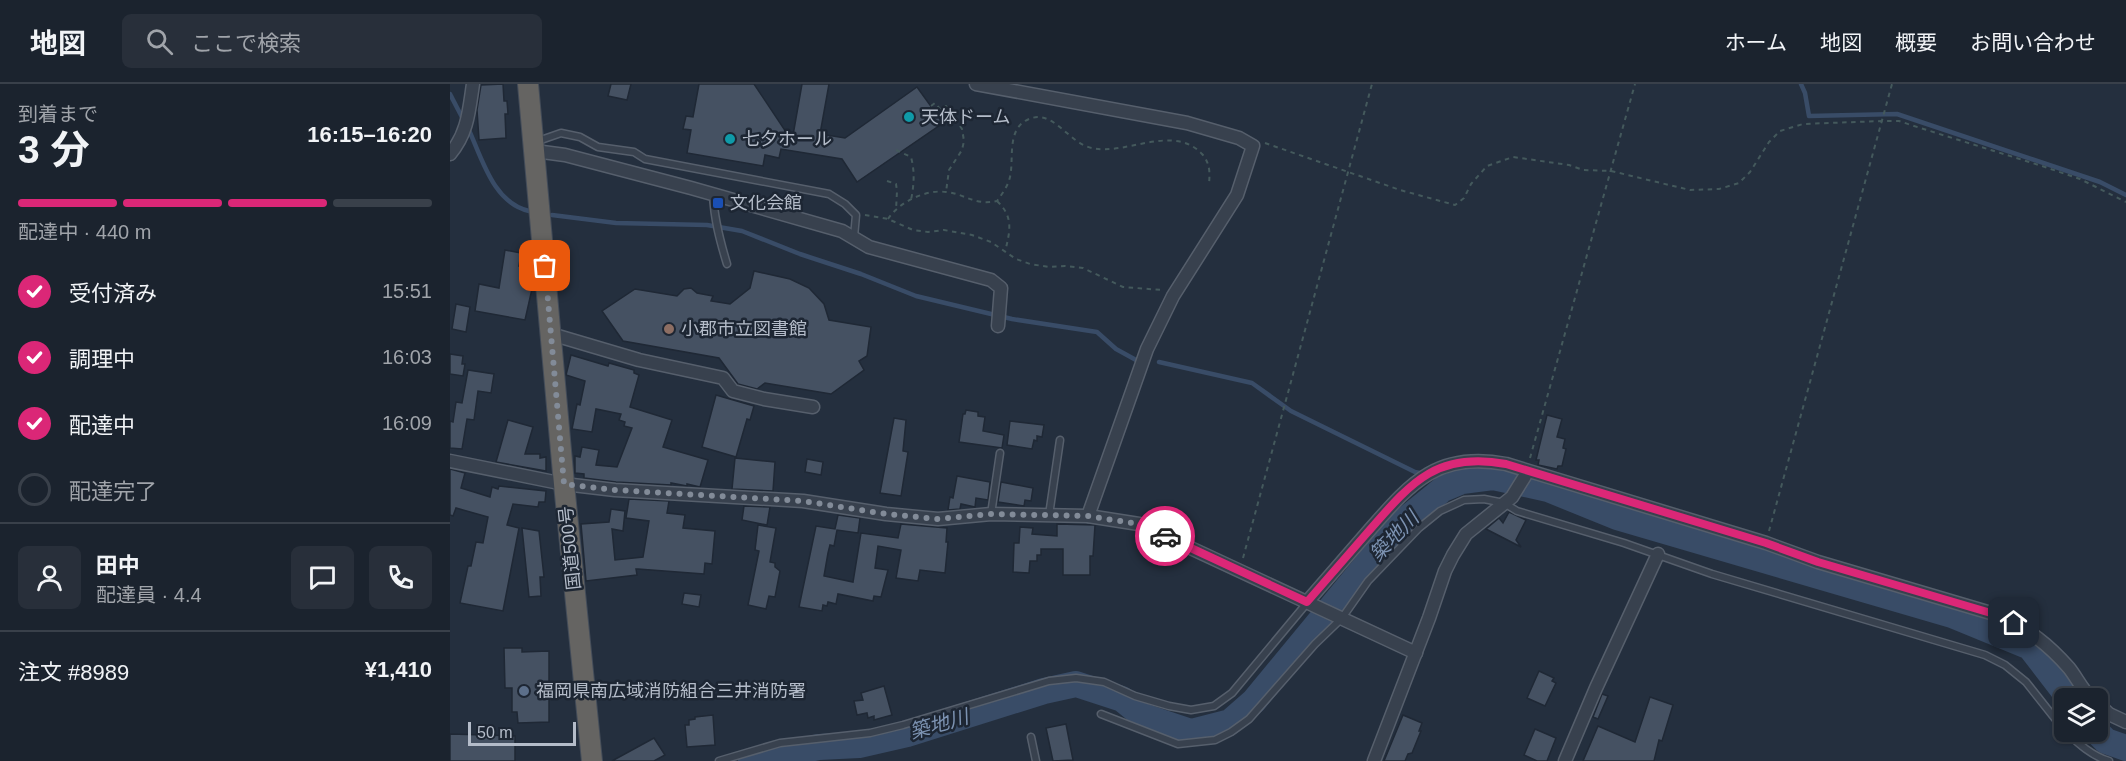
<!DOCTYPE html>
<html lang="ja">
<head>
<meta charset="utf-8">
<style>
  :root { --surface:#1b232e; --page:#282f3a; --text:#f1f3f6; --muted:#a0a4aa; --line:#39404a; --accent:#db2777 }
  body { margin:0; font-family:Helvetica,"Noto Sans JP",sans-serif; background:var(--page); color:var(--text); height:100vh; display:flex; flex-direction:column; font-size:22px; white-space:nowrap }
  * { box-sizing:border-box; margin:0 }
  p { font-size:20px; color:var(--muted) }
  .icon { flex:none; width:33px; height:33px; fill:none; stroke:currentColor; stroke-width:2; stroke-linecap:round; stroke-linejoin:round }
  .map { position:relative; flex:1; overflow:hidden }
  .panel { display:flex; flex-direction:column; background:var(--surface); width:450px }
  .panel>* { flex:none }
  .buttons { position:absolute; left:1604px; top:604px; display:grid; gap:12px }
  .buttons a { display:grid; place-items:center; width:54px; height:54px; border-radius:9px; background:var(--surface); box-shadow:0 2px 4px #0004,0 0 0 2px var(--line); font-size:30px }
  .scale { position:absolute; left:18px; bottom:15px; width:108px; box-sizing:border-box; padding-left:6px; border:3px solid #b4bcc9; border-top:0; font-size:16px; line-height:21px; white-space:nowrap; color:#b4bcc9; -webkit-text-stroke:4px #1d2633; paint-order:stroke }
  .pin { position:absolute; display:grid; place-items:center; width:51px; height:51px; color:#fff; margin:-26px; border-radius:12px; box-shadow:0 3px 9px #0006 }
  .courier { position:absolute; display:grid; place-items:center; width:60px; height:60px; margin:-30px; border:4px solid #db2777; border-radius:50%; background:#fff; color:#222; box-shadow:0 2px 8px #0007 }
  .overview em { font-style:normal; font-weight:700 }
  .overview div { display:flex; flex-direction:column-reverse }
  .overview { display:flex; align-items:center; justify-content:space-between; height:102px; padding:0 18px }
  h1 { font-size:39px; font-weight:700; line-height:45px }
  .bar { display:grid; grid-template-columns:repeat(4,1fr); gap:9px 6px; align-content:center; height:72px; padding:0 18px }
  .bar i { height:8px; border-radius:4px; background:var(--line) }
  .bar .selected { background:var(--accent) }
  .bar p { grid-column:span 4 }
  .line { display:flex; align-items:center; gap:15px; padding:0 18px; border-top:2px solid var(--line) }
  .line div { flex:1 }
  .round { display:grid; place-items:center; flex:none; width:63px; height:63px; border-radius:9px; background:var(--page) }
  ol { padding:0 18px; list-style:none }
  li { display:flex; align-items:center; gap:18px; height:66px }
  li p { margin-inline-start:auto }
  li .icon { padding:6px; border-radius:50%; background:var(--accent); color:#fff; stroke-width:4 }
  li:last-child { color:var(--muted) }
  li i { width:33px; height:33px; border:3px solid var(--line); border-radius:50% }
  header { display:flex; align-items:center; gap:36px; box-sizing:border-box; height:84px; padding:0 30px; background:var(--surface); border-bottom:2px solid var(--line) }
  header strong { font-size:28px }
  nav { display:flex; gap:33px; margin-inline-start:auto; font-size:21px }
  .search { width:420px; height:54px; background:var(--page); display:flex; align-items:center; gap:15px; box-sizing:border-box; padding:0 21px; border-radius:9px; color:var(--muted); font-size:22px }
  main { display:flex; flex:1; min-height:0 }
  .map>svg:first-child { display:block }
</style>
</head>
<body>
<header>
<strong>地図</strong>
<div class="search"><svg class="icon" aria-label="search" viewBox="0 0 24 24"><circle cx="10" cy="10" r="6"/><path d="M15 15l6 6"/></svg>ここで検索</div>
<nav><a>ホーム</a><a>地図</a><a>概要</a><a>お問い合わせ</a></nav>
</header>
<main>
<section class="panel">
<div class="overview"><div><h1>3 分</h1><p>到着まで</p></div><em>16:15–16:20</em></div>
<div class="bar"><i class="selected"></i><i class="selected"></i><i class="selected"></i><i></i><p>配達中 · 440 m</p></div>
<ol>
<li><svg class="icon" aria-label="check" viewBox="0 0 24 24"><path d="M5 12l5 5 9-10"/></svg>受付済み<p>15:51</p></li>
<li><svg class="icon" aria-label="check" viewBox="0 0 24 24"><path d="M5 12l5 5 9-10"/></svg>調理中<p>16:03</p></li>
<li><svg class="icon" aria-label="check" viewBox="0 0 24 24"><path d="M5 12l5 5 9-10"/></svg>配達中<p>16:09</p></li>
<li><i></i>配達完了</li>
</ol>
<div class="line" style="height:108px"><a class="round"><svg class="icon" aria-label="person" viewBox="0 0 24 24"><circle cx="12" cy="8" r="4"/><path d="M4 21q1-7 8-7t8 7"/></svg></a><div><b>田中</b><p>配達員 · 4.4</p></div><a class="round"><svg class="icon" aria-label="chat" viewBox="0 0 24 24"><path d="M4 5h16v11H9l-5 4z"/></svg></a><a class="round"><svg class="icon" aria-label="phone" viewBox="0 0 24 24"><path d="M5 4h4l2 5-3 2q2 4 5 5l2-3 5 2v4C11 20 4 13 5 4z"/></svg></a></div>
<div class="line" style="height:78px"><div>注文 #8989</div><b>¥1,410</b></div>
</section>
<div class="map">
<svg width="1676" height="677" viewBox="0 0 1676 677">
  <rect width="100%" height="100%" fill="#242f3e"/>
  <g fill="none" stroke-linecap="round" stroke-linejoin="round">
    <!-- stream -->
    <g stroke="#394c67" stroke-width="4.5">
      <path d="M1351,0L1355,9L1359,32L1447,30L1650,98L1676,111"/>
      <path d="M0,10L14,37"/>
      <path d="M18,44C32,74 43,119 79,127"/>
      <path d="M102,131L166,139L257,141L292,147L350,170L411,190L466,212L562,235L647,248L666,265L686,276"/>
      <path d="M709,278L802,299L841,327L965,388L975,390"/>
      <path d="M983,392L1012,397"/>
    </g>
    <!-- river -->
    <g stroke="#394c67" stroke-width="26">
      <path d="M1647,648L1656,657L1676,664"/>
      <path d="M301,677L369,663L409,661L457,650L594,607L626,600L672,615L693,632L741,648L780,638L804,617L950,440L993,405L1012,397L1043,393L1098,405L1167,433L1502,531L1580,563L1620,615"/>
    </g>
  </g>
  <!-- building -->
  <g fill="#455162" stroke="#1f2835" stroke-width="1.5">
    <path d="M53,0L54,17H57L58,30H55L56,54L29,56L27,26L31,1Z"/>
    <path d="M161,0H181L177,16L158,12Z"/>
    <path d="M249,0H304L342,57L352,0H379L370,50L395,54L467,3L493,39L407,98L392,75L331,65L329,74L315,71L313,82L237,69L241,46L233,45L236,32L243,33Z"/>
    <path d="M55,166L71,169L69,182L77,183L74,203L82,205L75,236L25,227L29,200L49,204Z"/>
    <path d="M304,187L340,195L359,204L374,220L379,236L421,243L417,272L409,277L414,286L381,310L315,299L307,305L288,300L269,274L173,257L152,227L185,205L227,212L234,205L241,204L247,209L263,212L261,217L280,220L300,204Z"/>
    <path d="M6,220L20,223L16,248L2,245Z"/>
    <path d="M0,270L13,272L12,280H15L13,292L0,290Z"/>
    <path d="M121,271L158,282L159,279L184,286V289L189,291L180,323L222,336L213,363L258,376L250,403L237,400V402L221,399V401L166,398L134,394V390L125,389V372L130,373L132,363L149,366L146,381L167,383L182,344L174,342L175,338L169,336L171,330L146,325L142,348L122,345L127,320L130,321L135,297L116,291Z"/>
    <path d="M18,286L44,290L41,309L28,307L24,336L17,335L12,365L0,364V337L3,338L6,318L12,319Z"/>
    <path d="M266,311L304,322L300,336L297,335L286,373L252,363Z"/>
    <path d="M516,326L528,328V332L535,333L533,347L554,351L552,364L509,358L513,330H515Z"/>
    <path d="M1097,331L1112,335L1107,353L1115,355L1113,364L1116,365L1112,382H1108L1107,385L1088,381L1089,376H1086Z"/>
    <path d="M444,334L456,336L453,367L458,368L451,412L430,409Z"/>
    <path d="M58,336L83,343L75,370H90V374L96,373V387L46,378Z"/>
    <path d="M560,337L594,341L592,353L587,352V357L584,356L582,365L557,361Z"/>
    <path d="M285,374L325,378L323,407L282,405Z"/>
    <path d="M357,375L373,378L371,391L355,388Z"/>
    <path d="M0,385L15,389L11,404L40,413L42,403L48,405L49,402L96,407L95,418H89L88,423L63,420L57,441L69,444L53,527L10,519L18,482H21L26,458L33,459L38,433L6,424L3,432L0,431Z"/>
    <path d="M507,392L540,398L538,416L526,414L525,423L511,420L510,425L498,426L500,413L503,414Z"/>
    <path d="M551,398L583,404L581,417L575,416L574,422L548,418Z"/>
    <path d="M179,415L219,417L217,429L235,431L233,444L265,447L262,480L255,479L254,490L188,485H186L187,491L136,497L131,440L159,438L161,425L175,427L173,447L162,445L165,476L193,473L199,437L176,434Z"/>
    <path d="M294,422L320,423L317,441L292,436Z"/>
    <path d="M1059,428L1076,436L1066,456L1071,463L1036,445L1049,434L1053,439Z"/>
    <path d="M388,431L410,434L408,449L387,446L384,462L380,461L378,469L374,492L403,498L411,449L448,454L451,440L497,444L496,458H498L495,489L470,486L468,497L446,494L451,466L428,462L425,484L438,486L431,513L424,512L423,517L388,510L386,520L378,518L377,522L373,521L372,527L349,523L366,442L385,445Z"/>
    <path d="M607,440L645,441L643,472H640V491H613V465H591V471H587V477H580L579,489L563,488L564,459H569L570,443L583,444L582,450L607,452Z"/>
    <path d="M308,441L326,444L320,478L325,479V483L330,487L325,513L319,512L316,525L298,521L309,467L305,466Z"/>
    <path d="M72,444L89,447L94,493H90L91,512L79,513Z"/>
    <path d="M234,509L251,511L249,523L232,520Z"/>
    <path d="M54,564H72V568L99,567V638L68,639L67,628H62V604H55Z"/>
    <path d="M1089,587L1104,594L1102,597L1106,599L1095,622L1077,614Z"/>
    <path d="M434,602L442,631L424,636V632L418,634L417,629L407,631L404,617L413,616L411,609Z"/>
    <path d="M1152,610L1158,612L1148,635L1143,633Z"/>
    <path d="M1200,613L1223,621L1212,657L1209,656L1204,677H1133L1148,642L1185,658Z"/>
    <path d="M263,631L265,661L237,663L235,641H239V636L245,635V633Z"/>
    <path d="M953,631L972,639L969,647H971L962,669L958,670L955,677H934Z"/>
    <path d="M616,640L623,676L603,677L596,644Z"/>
    <path d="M1085,645L1106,654L1097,677H1087L1074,671Z"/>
    <path d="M0,650L65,652V677H0Z"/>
    <path d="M204,654L215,671L204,677H162Z"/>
  </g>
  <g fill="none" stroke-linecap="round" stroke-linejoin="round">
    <defs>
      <g id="service">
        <path d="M88,57L111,49L130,53L148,63L184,68L195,75L379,110L395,120L406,131L404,153"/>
        <path d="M263,110C264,135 270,157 277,180"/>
        <path d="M541,430L550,369"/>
        <path d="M599,431L610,356"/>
        <path d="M651,630L728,660L765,656L781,648L799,635L865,560L892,534L918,497L969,444L990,427L1014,416L1034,415L1054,419L1067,427L1174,459L1262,490L1535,571L1555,581L1576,598L1614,646"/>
        <path d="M1616,648C1629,660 1642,672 1659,677"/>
        <path d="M581,653L586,677"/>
        <path d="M269,677L330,659L420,649L453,641L599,597L626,594L654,598L685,612L719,622L741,626L764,622L782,609L857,519"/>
      </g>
      <g id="minor">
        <path d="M526,0L737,39L789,54L803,62L787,111L723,212L697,265L638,432"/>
        <path d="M85,67L115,71L241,104L392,147L419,163L541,196L551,204L548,242"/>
        <path d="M0,70C18,49 19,26 23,0"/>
        <path d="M101,250L189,276L273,294L283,307L314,315L363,323"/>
        <path d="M0,377L114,400L165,406L353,417L436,430L488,435L541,430L638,432L689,440L966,569"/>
        <path d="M857,518C877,495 897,472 917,449C960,400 986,367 1056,380L1316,459L1368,478L1551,532C1579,546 1598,560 1619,584C1627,594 1632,606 1642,615"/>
        <path d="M1647,619L1659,630L1676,638"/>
        <path d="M924,677L979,534L995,487L1003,471L1016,450L1062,413L1075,392"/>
        <path d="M1115,677L1146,604L1208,470"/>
      </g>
      <path id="trunk" d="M78,0L114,400L142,677"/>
    </defs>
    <!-- service casing -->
    <use href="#service" stroke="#565f6c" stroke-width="9"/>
    <!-- minor casing -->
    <use href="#minor" stroke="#565f6c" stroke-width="15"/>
    <!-- trunk casing -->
    <use href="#trunk" stroke="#434c59" stroke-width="22"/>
    <!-- path -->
    <g stroke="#44595c" stroke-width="2" stroke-dasharray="4.5 4.5" stroke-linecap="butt">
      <path d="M481,22L485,19L491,26L496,22L512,45L514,57L512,66L499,86L496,108"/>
      <path d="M815,59L950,106L1005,121L1014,114L1021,100L1037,82L1063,73L1119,81L1133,86L1161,87L1240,106L1269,105L1289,99L1300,88L1319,58L1330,47L1353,40L1432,37H1449L1464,42L1592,82L1630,95L1676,118"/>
      <path d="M446,66L461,73C465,88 464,101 461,116"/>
      <path d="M437,97L446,100L447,107L446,126"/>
      <path d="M547,117C564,133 560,147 555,168"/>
      <path d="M415,131L438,135L463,146L478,148L494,146L522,151L541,158L566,175L580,180L599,183L615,182L633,184L673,203L712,206"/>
      <path d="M438,135C449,118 476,105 496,108C516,110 524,122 547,117C552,110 558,102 560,93C564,76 557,48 575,37C602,21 617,59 642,64C676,72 723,39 752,70C760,79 760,88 759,100"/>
      <path d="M1080,374L1185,0"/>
      <path d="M1319,447L1442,0"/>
      <path d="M793,474L922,0"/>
    </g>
    <!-- service -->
    <use href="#service" stroke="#38414e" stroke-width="6"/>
    <!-- minor -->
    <use href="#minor" stroke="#38414e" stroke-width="12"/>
    <!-- trunk -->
    <use href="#trunk" stroke="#656462" stroke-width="20"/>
  </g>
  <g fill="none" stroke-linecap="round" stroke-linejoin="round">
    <!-- done -->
    <path stroke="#828b98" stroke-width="6" stroke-dasharray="0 10.8" d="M95,182L114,400L165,406L353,417L436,430L488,435L541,430L638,432L689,440L715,452"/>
    <!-- route -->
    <path stroke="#db2777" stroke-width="8" d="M715,452L857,518C877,495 897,472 917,449C960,400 985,367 1056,380L1316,459L1368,478L1551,532L1564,539"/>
  </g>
  <!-- markers -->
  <g fill="#0f9aa8" stroke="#1d2633" stroke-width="2">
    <circle cx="459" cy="33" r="6"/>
    <circle cx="280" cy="55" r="6"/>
  </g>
  <rect fill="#1a4fb4" stroke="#1d2633" stroke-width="2" x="262" y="113" width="12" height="12" rx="3"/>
  <circle fill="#8d6e63" stroke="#1d2633" stroke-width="2" cx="219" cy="245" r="6"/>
  <circle fill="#5c6f8a" stroke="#1d2633" stroke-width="2" cx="74" cy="607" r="6"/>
  <g text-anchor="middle" stroke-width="5" stroke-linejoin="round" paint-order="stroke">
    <!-- poi labels -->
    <g font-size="18" fill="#b4bcc9" stroke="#1d2633" text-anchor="start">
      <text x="471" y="39">天体ドーム</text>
      <text x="292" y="61">七夕ホール</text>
      <text x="280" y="125">文化会館</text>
      <text x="231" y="251">小郡市立図書館</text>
      <text x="86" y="613">福岡県南広域消防組合三井消防署</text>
    </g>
    <!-- street labels -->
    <g font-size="18" fill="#b4bcc9" stroke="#1d2633">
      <text transform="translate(120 464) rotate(-96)" y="6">国道500号</text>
    </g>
    <!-- water labels -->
    <g font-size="20" font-style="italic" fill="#7c92b1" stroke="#1d2633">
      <text transform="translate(944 452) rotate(-46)" y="7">築地川</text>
      <text transform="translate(489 640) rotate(-16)" y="7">築地川</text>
    </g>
  </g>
</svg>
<div class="buttons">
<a><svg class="icon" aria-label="layers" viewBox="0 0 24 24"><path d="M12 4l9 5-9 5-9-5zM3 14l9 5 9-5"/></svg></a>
</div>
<div class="scale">50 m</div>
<div class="pin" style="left:95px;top:182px;background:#ea580c"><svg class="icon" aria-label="bag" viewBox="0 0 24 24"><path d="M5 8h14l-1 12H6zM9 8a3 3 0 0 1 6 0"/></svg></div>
<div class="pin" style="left:1564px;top:539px;background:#1f2937"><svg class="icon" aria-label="home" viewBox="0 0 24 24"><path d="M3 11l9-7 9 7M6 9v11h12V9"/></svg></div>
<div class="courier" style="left:715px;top:452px"><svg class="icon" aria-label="car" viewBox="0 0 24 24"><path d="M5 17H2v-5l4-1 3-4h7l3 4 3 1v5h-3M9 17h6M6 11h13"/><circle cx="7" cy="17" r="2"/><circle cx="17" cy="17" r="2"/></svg></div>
</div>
</main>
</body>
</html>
